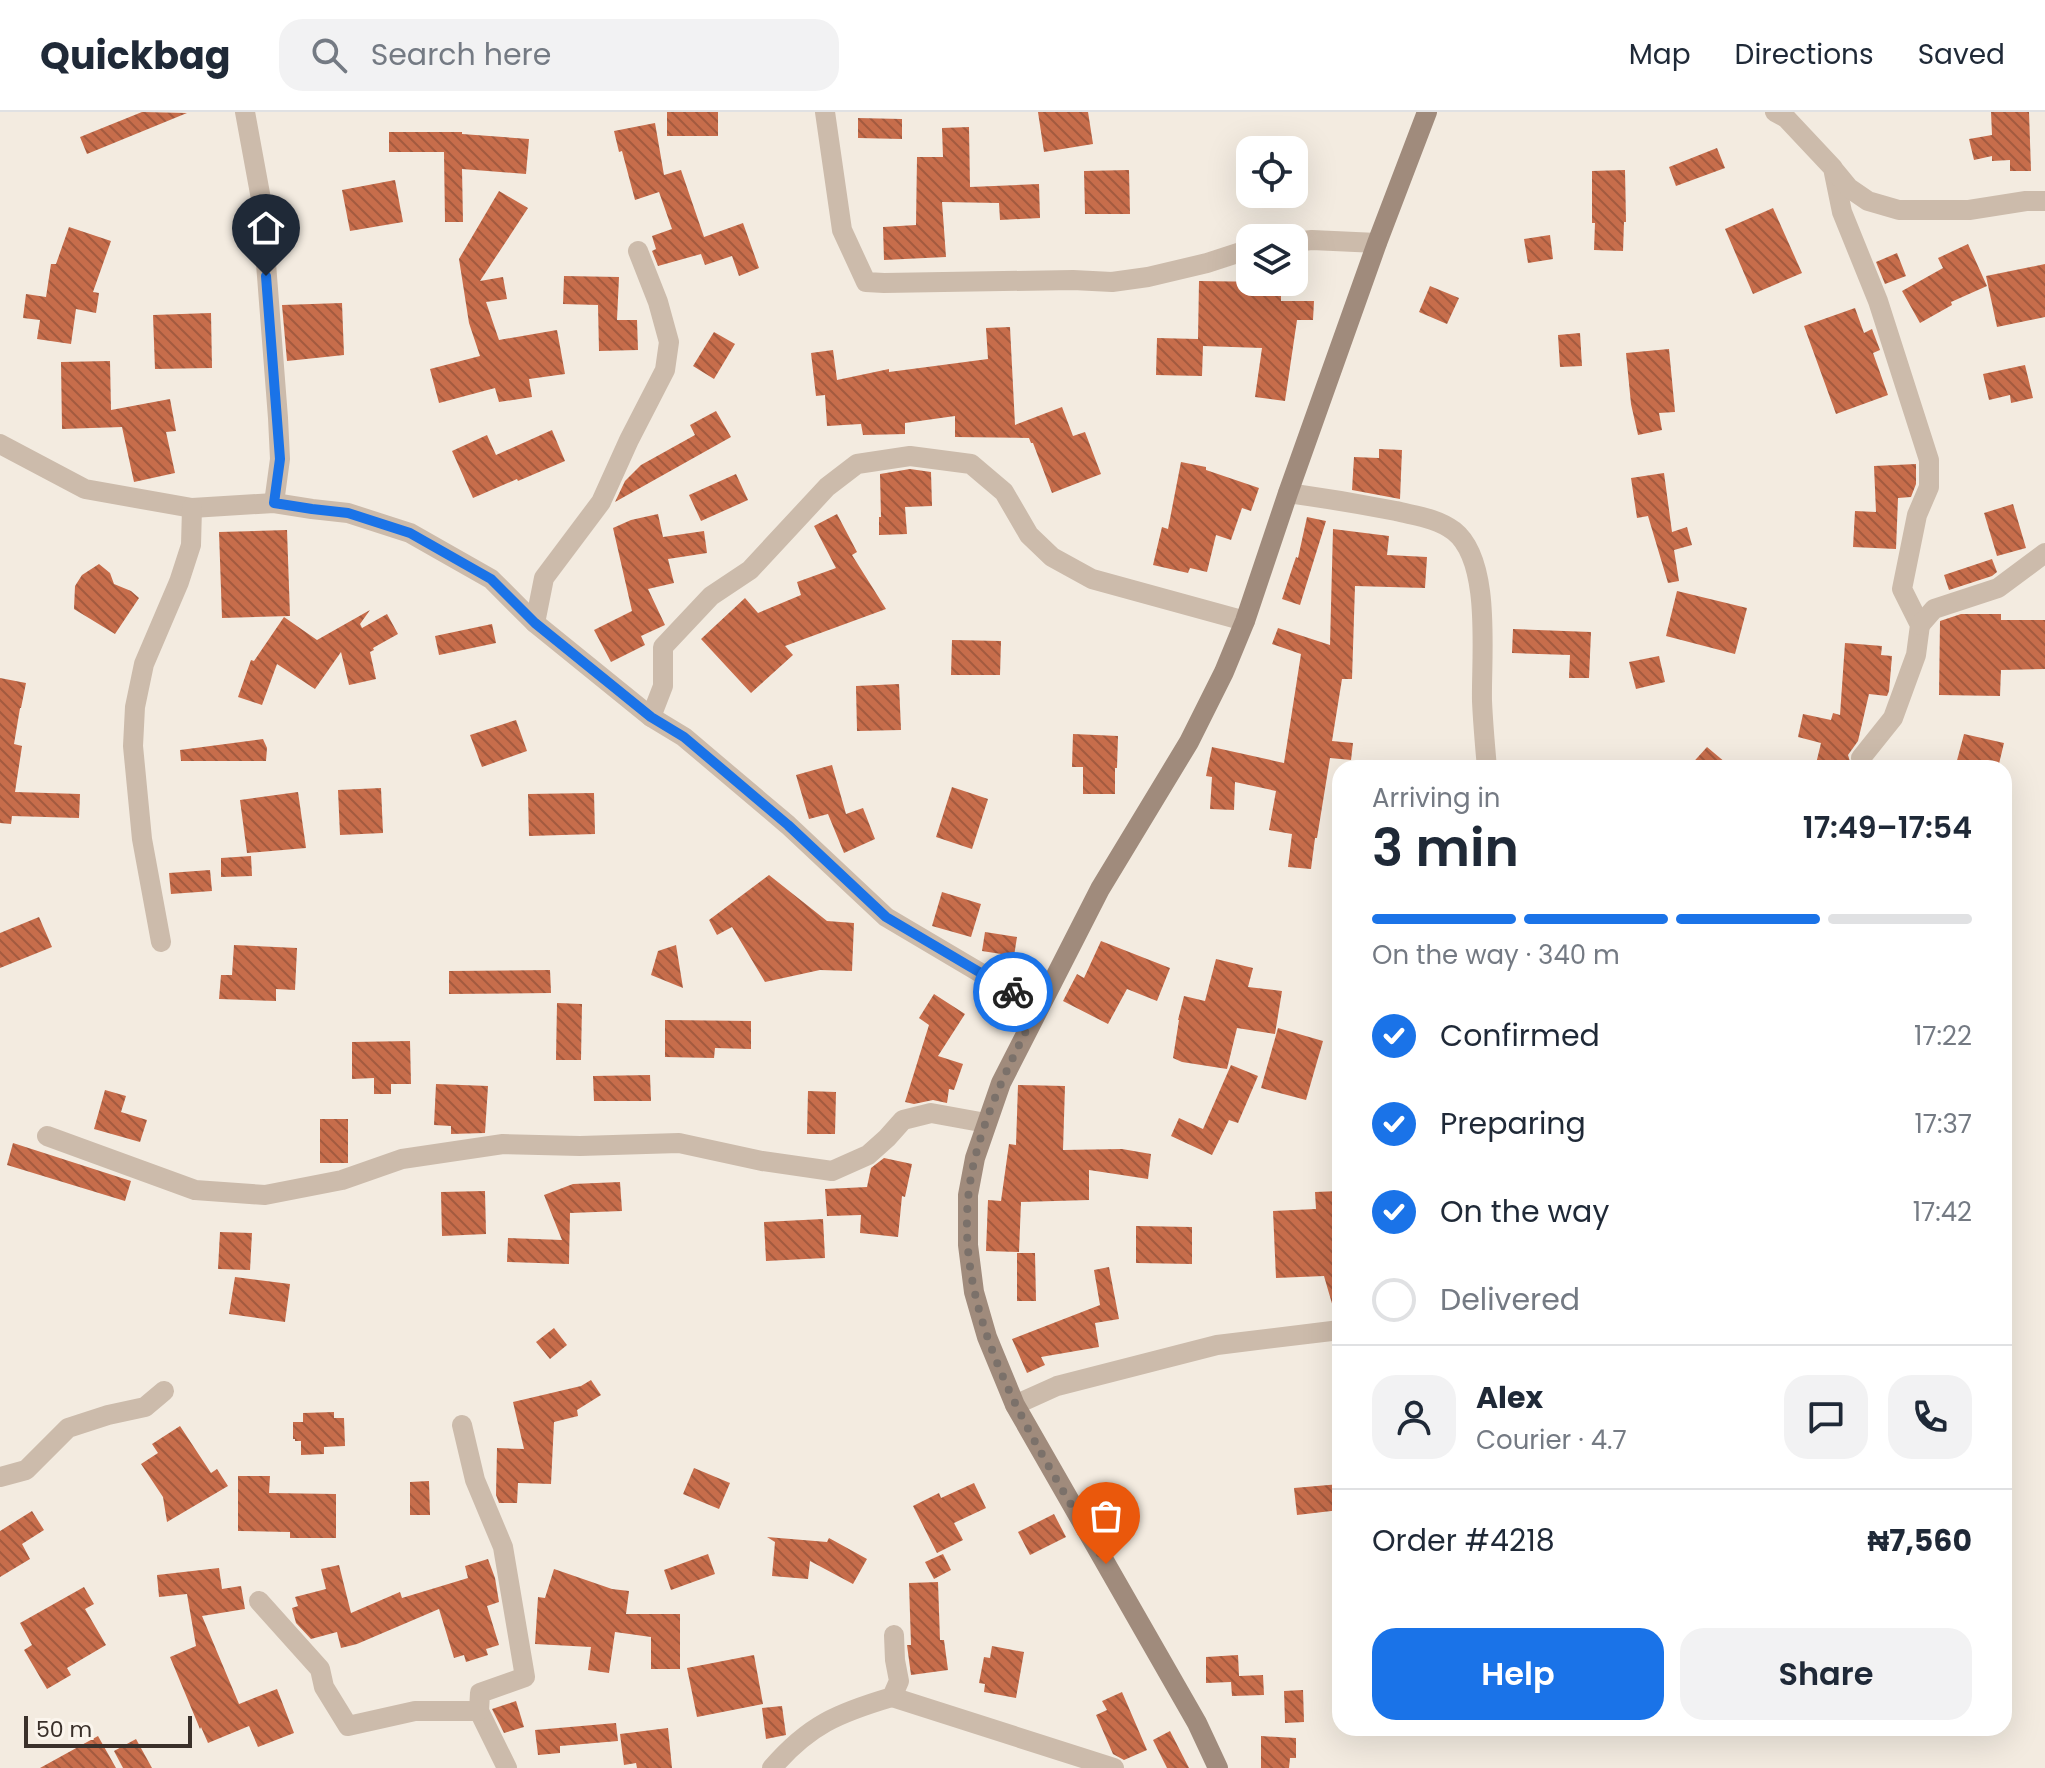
<!DOCTYPE html>
<html lang="en">
<head>
<meta charset="utf-8">
<style>
  :root { --surface:#fff; --page:#f2f2f3; --text:#1f2937; --muted:#747a83; --line:#e0e1e3; --accent:#1a73e8 }
  body { margin:0; font-family:Poppins,sans-serif; background:var(--page); color:var(--text); height:100vh; display:flex; flex-direction:column; font-size:30px; white-space:nowrap }
  * { box-sizing:border-box; margin:0 }
  p { font-size:26px; color:var(--muted) }
  .icon { flex:none; width:44px; height:44px; fill:none; stroke:currentColor; stroke-width:2; stroke-linecap:round; stroke-linejoin:round }
  .map { position:relative; flex:1; overflow:hidden }
  .details { position:absolute; left:1332px; top:648px; width:680px; height:976px; display:flex; flex-direction:column; background:var(--surface); border-radius:24px; box-shadow:0 8px 32px #0002 }
  .details>* { flex:none }
  .buttons { position:absolute; left:1236px; top:24px; display:grid; gap:16px }
  .buttons a { display:grid; place-items:center; width:72px; height:72px; border-radius:16px; background:var(--surface); box-shadow:0 8px 32px #0002; font-size:40px }
  .scale { position:absolute; left:24px; bottom:20px; width:168px; box-sizing:border-box; padding-left:8px; border:4px solid #3a302a; border-top:0; font-size:22px; line-height:28px; white-space:nowrap; color:#3a302a; -webkit-text-stroke:6px #fbf5ed; paint-order:stroke }
  .pin { position:absolute; display:grid; place-items:center; width:68px; height:68px; color:#fff; margin:-82px -34px; border-radius:50% 50% 50% 0; rotate:-45deg; box-shadow:0 0 8px #0007 }
  .pin .icon { rotate:45deg }
  .courier { position:absolute; display:grid; place-items:center; width:80px; height:80px; margin:-40px; border:6px solid #1a73e8; border-radius:50%; background:#fff; color:#222; box-shadow:0 2px 10px #0007 }
  .overview em { font-style:normal; font-weight:600 }
  .overview div { display:flex; flex-direction:column-reverse }
  .overview { display:flex; align-items:center; justify-content:space-between; height:136px; padding:0 40px }
  h1 { font-size:52px; font-weight:600; line-height:60px }
  .bar { display:grid; grid-template-columns:repeat(4,1fr); gap:12px 8px; align-content:center; height:96px; padding:0 40px }
  .bar i { height:10px; border-radius:6px; background:var(--line) }
  .bar .current { background:var(--accent) }
  .bar p { grid-column:span 4 }
  .line { display:flex; align-items:center; gap:20px; padding:0 40px; border-top:2px solid var(--line) }
  .line div { flex:1 }
  .round { display:grid; place-items:center; flex:none; width:84px; height:84px; border-radius:24px; background:var(--page) }
  ol { padding:0 40px; list-style:none }
  li { display:flex; align-items:center; gap:24px; height:88px }
  li p { margin-inline-start:auto }
  li .icon { padding:8px; border-radius:50%; background:var(--accent); color:#fff; stroke-width:4 }
  li:last-child { color:var(--muted) }
  li i { width:44px; height:44px; border:4px solid var(--line); border-radius:50% }
  .action { display:flex; gap:16px; margin-top:auto; padding:16px 40px }
  .action a { flex:1; height:92px; border-radius:24px; background:var(--accent); color:#fff; font-size:32px; font-weight:600; line-height:92px; text-align:center }
  .action a+a { background:var(--page); color:var(--text) }
  header { display:flex; align-items:center; gap:48px; box-sizing:border-box; height:112px; padding:0 40px; background:var(--surface); border-bottom:2px solid var(--line) }
  header strong { font-size:38px }
  nav { display:flex; gap:44px; margin-inline-start:auto; font-size:28px }
  .search { width:560px; height:72px; background:var(--page); display:flex; align-items:center; gap:20px; box-sizing:border-box; padding:0 28px; border-radius:24px; color:var(--muted); font-size:30px }
  .map>svg:first-child { display:block }
</style>
</head>
<body>
<header>
<strong>Quickbag</strong>
<div class="search"><svg class="icon" aria-label="search" viewBox="0 0 24 24"><circle cx="10" cy="10" r="6"/><path d="M15 15l6 6"/></svg>Search here</div>
<nav><a>Map</a><a>Directions</a><a>Saved</a></nav>
</header>
<div class="map">
<svg width="2045" height="1656" viewBox="0 0 2045 1656">
  <defs>
    <pattern id="building-back-hatch" width="6" height="6" patternUnits="userSpaceOnUse" patternTransform="scale(2)"><rect width="6" height="6" fill="#c76d4b"/><path d="M-1 5l2 2M0 0l6 6M5-1l2 2" fill="none" stroke="#a35a3f"/></pattern>
  </defs>
  <rect width="100%" height="100%" fill="#f3ebe0"/>
  <!-- building -->
  <g fill="url(#building-back-hatch)">
    <path d="M142,0L187,1L87,42L80,25Z"/>
    <rect x="667" y="0" width="51" height="24"/>
    <path d="M1038,0H1088L1093,32L1044,40Z"/>
    <path d="M1991,0H2029L2031,59H2010V48L1992,49V44L1974,48L1969,27L1992,23Z"/>
    <path d="M858,6L902,7V27L858,26Z"/>
    <path d="M655,11L664,63L681,58L704,125L743,111L759,156L739,164L732,144L705,153L701,142L658,154L652,139L656,137L652,124L672,117L659,80L635,88L622,39L619,40L614,19Z"/>
    <path d="M969,15L970,75L1039,72L1040,106L1000,108L999,91L942,90L946,145L884,148L883,115L916,113L917,45H943L942,16Z"/>
    <path d="M389,20H462V22L529,27L526,62L462,57L463,110H445L444,40H389Z"/>
    <path d="M1717,36L1725,56L1676,74L1669,55Z"/>
    <path d="M1129,58L1130,102H1085L1084,59Z"/>
    <path d="M1625,58L1626,110H1624L1623,139L1594,138L1595,111H1592V59Z"/>
    <path d="M395,68L403,110L350,119L342,78Z"/>
    <path d="M499,79L528,96L480,169L503,165L507,187L486,190L499,228L557,218L565,262L529,267L532,285L499,290L495,276L439,291L430,257L480,244L469,211L459,147Z"/>
    <path d="M1773,96L1802,161L1753,182L1725,117Z"/>
    <path d="M69,115L111,129L93,180L99,181L96,201L76,197L71,232L37,227L40,208L23,206L26,182L46,185L51,152H56Z"/>
    <path d="M1550,123L1553,147L1528,151L1524,127Z"/>
    <path d="M1968,132L1987,174L1951,190L1952,193L1920,211L1902,179L1943,156L1938,146Z"/>
    <path d="M1897,141L1906,164L1885,172L1876,150Z"/>
    <path d="M2045,152V205L1997,215L1986,164Z"/>
    <path d="M564,164L619,165L617,208H637L638,238L599,239L598,193L563,192Z"/>
    <path d="M1199,169L1281,170V189H1314L1313,208H1297L1285,289L1255,285L1262,236L1203,234L1202,264L1156,263L1157,226L1198,227Z"/>
    <path d="M1430,174L1459,186L1447,212L1419,200Z"/>
    <path d="M342,191L344,243L287,249L282,193Z"/>
    <path d="M1855,196L1864,221L1872,217L1880,238L1873,241L1888,283L1836,302L1804,214Z"/>
    <path d="M211,201L212,256L155,257L153,203Z"/>
    <path d="M1010,215L1015,313L1062,295L1073,324L1085,320L1101,362L1052,381L1033,331H1031L1029,326L955,325V304L905,311V322L863,323L861,312L827,314L825,283L816,284L811,241L833,238L837,268L889,257V260L988,247L986,216Z"/>
    <path d="M714,220L735,232L714,267L693,254Z"/>
    <path d="M1580,221L1582,254L1560,255L1558,223Z"/>
    <path d="M1669,237L1675,300L1659,301L1662,318L1638,323L1631,292L1626,241Z"/>
    <path d="M110,249L111,298L170,287L176,319L166,320L175,361L134,370L122,315L62,317L61,250Z"/>
    <path d="M2025,253L2033,286L2011,291L2010,283L1989,288L1983,262Z"/>
    <path d="M716,299L731,325L615,390L625,369L641,353L695,323L690,313Z"/>
    <path d="M552,318L565,349L518,369L517,367L473,386L452,339L487,323L496,343Z"/>
    <path d="M1379,337L1402,338L1400,387L1352,378L1354,345L1379,346Z"/>
    <path d="M1181,350L1206,355V358L1259,376L1251,399L1242,396L1231,428L1216,423L1207,460L1190,456L1188,461L1153,453L1162,415L1168,417Z"/>
    <path d="M1916,352V372L1911,385L1898,386L1896,437L1853,435L1855,399L1876,400L1874,354Z"/>
    <path d="M910,357L931,360L932,394L905,395L907,422L879,423V405H881L880,362Z"/>
    <path d="M1664,361L1672,420L1687,415L1692,433L1674,438L1679,469L1668,471L1648,404L1637,406L1631,366Z"/>
    <path d="M736,362L748,388L701,409L689,383Z"/>
    <path d="M2013,392L2026,436L1997,444L1984,401Z"/>
    <path d="M658,402L663,425L704,419L707,441L668,447L674,471L648,477L665,513L641,524L645,533L611,550L594,518L632,499L613,416L631,408Z"/>
    <path d="M837,402L857,440L852,443L886,497L785,534L793,543L751,581L701,527L745,486L758,501L801,483L797,470L836,456L814,414Z"/>
    <path d="M1307,405L1326,409L1300,493L1282,487L1296,445L1298,446Z"/>
    <path d="M1333,417L1389,424L1387,443L1427,445L1425,476L1355,474L1352,567H1342L1332,629L1353,631L1351,648L1330,646L1317,726H1315L1311,757L1288,755L1292,722L1269,718L1276,679L1235,670L1234,698L1210,697L1212,665L1206,664L1212,635L1284,651L1301,542L1272,532L1278,516L1330,533Z"/>
    <path d="M287,418L290,504L222,506L219,420Z"/>
    <path d="M1992,447L1997,460L1992,464L1949,478L1944,463Z"/>
    <path d="M99,452L110,461L114,472L131,479L139,486L115,522L74,497L75,474L82,463Z"/>
    <path d="M1677,479L1747,496L1735,542L1666,524Z"/>
    <path d="M370,498L360,512L362,516L387,502L398,522L373,536L374,538L370,540L376,567L349,573L341,540L315,577L277,552L262,593L238,585L251,548L254,549L284,505L317,528Z"/>
    <path d="M1961,502H2001V508H2045V557L2001,558L2000,584L1939,583L1940,509Z"/>
    <path d="M492,512L496,531L439,543L435,524Z"/>
    <path d="M1513,517L1591,520L1589,566H1569L1570,543L1512,541Z"/>
    <path d="M952,528L1001,529L1000,563H951Z"/>
    <path d="M1845,531L1882,534L1881,543L1892,544L1889,579L1887,584L1869,582L1858,629L1848,643L1852,656H1815L1821,631L1798,625L1803,602L1831,608L1833,601L1840,603Z"/>
    <path d="M1659,544L1665,570L1636,577L1629,550Z"/>
    <path d="M0,566L26,571L21,596H20L14,632L22,634L15,680L80,682L79,706L12,704L11,712L0,711Z"/>
    <path d="M899,572L901,618L857,619L856,574Z"/>
    <path d="M516,608L527,639L482,655L470,623Z"/>
    <path d="M1073,622L1118,624L1117,656H1115V682H1083V655H1072Z"/>
    <path d="M1964,622L2004,631L1998,656H1955Z"/>
    <path d="M263,627L267,636L266,649H181L180,638Z"/>
    <path d="M1707,635L1732,656H1688Z"/>
    <path d="M832,653L846,702L863,696L875,727L844,741L828,702L809,707L796,663Z"/>
    <path d="M952,675L988,687L972,737L936,725Z"/>
    <path d="M381,676L383,721L340,723L338,678Z"/>
    <path d="M298,680L306,736L247,741L240,688Z"/>
    <path d="M594,681L595,722L529,724L528,682Z"/>
    <path d="M251,744L252,764L221,765V746Z"/>
    <path d="M210,758L212,779L171,782L169,761Z"/>
    <path d="M769,763L827,809L854,811L852,859L820,858L765,870L732,815L717,823L709,808Z"/>
    <path d="M942,780L981,792L971,825L932,814Z"/>
    <path d="M39,805L52,835L0,856V821Z"/>
    <path d="M985,820L1017,825L1014,844L982,839Z"/>
    <path d="M1101,829L1170,856L1157,889L1127,877L1108,912L1063,889L1077,862L1084,866Z"/>
    <path d="M234,833L297,836L295,878L276,877V889L219,887L221,863H232Z"/>
    <path d="M676,833L683,876L651,863L658,839Z"/>
    <path d="M1216,847L1253,856L1248,875L1282,879L1275,922L1237,916L1227,957L1182,950L1173,946L1179,908H1178L1184,884L1205,889Z"/>
    <path d="M550,858L551,881L449,882V859Z"/>
    <path d="M934,882L965,902L938,944L963,952L954,978L949,977L947,991L933,988L914,992L905,990L929,913L919,906Z"/>
    <path d="M557,891L582,892L581,948H556Z"/>
    <path d="M665,908L751,909V937L715,936L714,946L665,945Z"/>
    <path d="M1278,916L1323,929L1306,988L1261,976Z"/>
    <path d="M410,929L411,972H391V982H374V966L352,967V930Z"/>
    <path d="M1231,953L1258,964L1238,1011L1229,1008L1212,1043L1171,1024L1179,1006L1203,1017Z"/>
    <path d="M650,963L651,989H594L593,964Z"/>
    <path d="M436,972L488,974L485,1021L451,1022V1014L434,1013Z"/>
    <path d="M1018,973L1065,974L1063,1038L1122,1037L1151,1042L1148,1067L1089,1058V1088L1021,1090L1019,1140L986,1139L988,1088L1001,1089L1009,1032L1016,1033Z"/>
    <path d="M105,978L126,984L121,1000L147,1008L140,1030L94,1017Z"/>
    <path d="M808,979L836,980L835,1022H807Z"/>
    <rect x="320" y="1007" width="28" height="44"/>
    <path d="M13,1031L131,1069L125,1089L7,1053Z"/>
    <path d="M884,1046L912,1052L905,1085L902,1084L898,1125L860,1121L861,1103L827,1104L825,1077L867,1075L871,1056Z"/>
    <path d="M620,1070L622,1099L570,1101L569,1152L507,1150L508,1126L562,1128L544,1083L573,1072Z"/>
    <path d="M485,1079L486,1122L442,1124L441,1080Z"/>
    <path d="M1340,1079V1201L1335,1202L1324,1164L1276,1166L1273,1099L1316,1097L1315,1080Z"/>
    <path d="M823,1107L825,1146L766,1149L764,1110Z"/>
    <path d="M1136,1114L1192,1115V1152L1136,1151Z"/>
    <path d="M220,1120L252,1121L250,1158L218,1157Z"/>
    <path d="M1017,1141H1035L1036,1189H1017Z"/>
    <path d="M1109,1155L1119,1207L1095,1211L1099,1235L1041,1245L1045,1253L1027,1261L1012,1227L1100,1193L1094,1158Z"/>
    <path d="M235,1165L290,1172L285,1210L229,1202Z"/>
    <path d="M554,1216L567,1233L550,1247L536,1230Z"/>
    <path d="M591,1268L601,1283L577,1298L578,1304L554,1310L551,1372L518,1371L517,1391H499L496,1383L497,1336L524,1337L513,1290L581,1274Z"/>
    <path d="M334,1300V1306H344L345,1334L324,1335V1342L301,1343V1329H295V1327H293V1310H303V1301Z"/>
    <path d="M180,1314L211,1361L217,1357L228,1374L167,1410L163,1385L141,1352L158,1341L152,1332Z"/>
    <path d="M694,1356L730,1371L719,1397L683,1382Z"/>
    <path d="M238,1364H270L269,1381L336,1382V1426H290V1420L238,1419Z"/>
    <path d="M429,1369L430,1403H410V1370Z"/>
    <path d="M974,1371L986,1396L954,1411L963,1428L937,1441L913,1394L939,1381L941,1386Z"/>
    <path d="M1340,1372V1398L1297,1403L1294,1376Z"/>
    <path d="M32,1399L44,1418L22,1432L30,1447L0,1465V1419Z"/>
    <path d="M1054,1402L1066,1425L1030,1443L1018,1420Z"/>
    <path d="M767,1425L827,1430L829,1426L867,1447L853,1472L810,1449L808,1467L772,1464L775,1430Z"/>
    <path d="M708,1442L715,1462L671,1478L664,1458Z"/>
    <path d="M943,1442L951,1458L934,1467L925,1450Z"/>
    <path d="M488,1447L495,1466L499,1490L487,1494L499,1533L486,1537L488,1543L466,1550L464,1543L454,1546L439,1497L357,1532L341,1536L337,1520L311,1527L296,1511L292,1496L298,1494L295,1485L326,1477L321,1457L339,1453L351,1501L400,1480L402,1486L468,1466L465,1454Z"/>
    <path d="M219,1456L222,1477L241,1474L245,1497L202,1504L239,1592L277,1577L294,1621L258,1635L249,1614L208,1631L201,1615L200,1617L170,1545L196,1534L187,1482L159,1485L157,1463Z"/>
    <path d="M554,1457L612,1477L629,1479L626,1502H680V1557H651V1525L615,1520L609,1561L588,1558L591,1535L535,1532L538,1485L545,1486Z"/>
    <path d="M938,1470L940,1528H944L948,1558L911,1563L907,1533H911L909,1471Z"/>
    <path d="M84,1475L94,1492L85,1497L106,1533L67,1556L71,1563L47,1577L24,1538L32,1533L20,1511Z"/>
    <path d="M992,1534L1024,1540L1016,1586L984,1580L985,1572L979,1571L984,1545L990,1546Z"/>
    <path d="M754,1543L763,1592L697,1605L687,1556Z"/>
    <path d="M1238,1543L1239,1564L1263,1563L1264,1583L1232,1584L1231,1570L1206,1571V1545Z"/>
    <path d="M1303,1578L1304,1610L1285,1611L1284,1579Z"/>
    <path d="M1122,1580L1147,1638L1124,1648L1113,1642L1096,1603L1107,1598L1102,1589Z"/>
    <path d="M516,1589L524,1615L504,1621L492,1597Z"/>
    <path d="M782,1594L786,1623L766,1627L762,1596Z"/>
    <path d="M616,1611L618,1629L560,1634V1641L538,1643L535,1618Z"/>
    <path d="M668,1616L672,1656H637L636,1651L624,1653L620,1622Z"/>
    <path d="M1170,1619L1189,1656H1167L1153,1628Z"/>
    <path d="M98,1624L116,1656H40Z"/>
    <path d="M1261,1624L1296,1626V1646H1290L1289,1656H1261Z"/>
    <path d="M136,1627L152,1656H123L114,1639Z"/>
  </g>
  <g fill="none" stroke-linecap="round" stroke-linejoin="round">
    <!-- minor -->
    <g stroke="#ccbbab" stroke-width="20">
      <path d="M245,0L261,87L278,306L280,347L274,391"/>
      <path d="M825,0L842,118L866,170L884,171L1073,168L1112,170L1148,165L1207,151L1250,137"/>
      <path d="M1775,0L1786,6L1833,56L1842,100L1878,189L1929,348V375L1917,403L1902,477L1920,513L1916,543L1893,606L1861,646"/>
      <path d="M1835,59L1849,76L1868,89L1899,98H1969L2026,89H2045"/>
      <path d="M1294,130L1312,128L1377,131"/>
      <path d="M0,332L85,377L192,396L274,391L312,397L348,401L410,421L491,467L535,511L651,605L684,625L788,713L886,805L1038,895"/>
      <path d="M1288,381C1324,386 1360,392 1396,399C1416,404 1437,406 1454,419C1492,449 1481,544 1482,589C1483,611 1485,634 1487,656"/>
      <path d="M535,511L544,466L601,390L629,328L665,258L669,230L658,190L638,139"/>
      <path d="M1920,513L1934,497L1998,476L2045,441"/>
      <path d="M651,605L663,574V535L711,484L750,458L827,375L857,352L910,344L971,352L1004,380L1029,423L1052,445L1092,467L1245,509"/>
      <path d="M161,830L142,727L133,634L135,595L144,552L179,470L191,433L192,396"/>
      <path d="M47,1024L195,1078L265,1083L342,1068L402,1047L503,1032L580,1034L679,1031L762,1049L832,1059L868,1043L887,1026L903,1008L931,1001L986,1011"/>
      <path d="M1015,1293L1057,1274L1217,1233L1340,1218"/>
      <path d="M462,1313L475,1368L503,1435L525,1565L480,1581L479,1599L507,1656"/>
      <path d="M0,1365L26,1358L68,1316L108,1303L145,1295L164,1279"/>
      <path d="M259,1489L320,1557L324,1575L348,1614L415,1599H479"/>
      <path d="M892,1585L1114,1656"/>
      <path d="M772,1656C809,1613 838,1601 892,1585L899,1569L895,1548L894,1523"/>
    </g>
    <!-- secondary -->
    <path stroke="#a08b7c" stroke-width="20" d="M1218,1656L1197,1611L1015,1293L987,1225L974,1180L968,1133V1083L975,1046L1001,971L1100,777L1189,630L1224,560L1245,509L1288,381L1377,131L1427,0"/>
  </g>
  <g fill="none" stroke-linecap="round" stroke-linejoin="round">
    <!-- done -->
    <path stroke="#7b716a" stroke-width="8" stroke-dasharray="0 14.4" d="M1013,880L1038,895C1014,943 988,993 975,1046C938,1194 1036,1330 1106,1452"/>
    <!-- route -->
    <path stroke="#1a73e8" stroke-width="10" d="M266,164L280,347L274,391L312,397L348,401L410,421L491,467L535,511L651,605L684,625L788,713L886,805L1013,880"/>
  </g>
</svg>
<div class="buttons">
<a><svg class="icon" aria-label="locate" viewBox="0 0 24 24"><circle cx="12" cy="12" r="6"/><path d="M12 2v4M12 18v4M2 12h4M18 12h4"/></svg></a>
<a><svg class="icon" aria-label="layers" viewBox="0 0 24 24"><path d="M12 4l9 5-9 5-9-5zM3 14l9 5 9-5"/></svg></a>
</div>
<div class="scale">50 m</div>
<div class="pin" style="left:1106px;top:1452px;background:#ea580c"><svg class="icon" aria-label="bag" viewBox="0 0 24 24"><path d="M5 8h14l-1 12H6zM9 8a3 3 0 0 1 6 0"/></svg></div>
<div class="pin" style="left:266px;top:164px;background:#1f2937"><svg class="icon" aria-label="home" viewBox="0 0 24 24"><path d="M3 11l9-7 9 7M6 9v11h12V9"/></svg></div>
<div class="courier" style="left:1013px;top:880px"><svg class="icon" aria-label="bike" viewBox="0 0 24 24"><circle cx="6" cy="16" r="4"/><circle cx="18" cy="16" r="4"/><path d="M6 16l4-8h5l3 8M10 8l3 8H6M13 5h3"/></svg></div>
<section class="details">
<div class="overview"><div><h1>3 min</h1><p>Arriving in</p></div><em>17:49–17:54</em></div>
<div class="bar"><i class="current"></i><i class="current"></i><i class="current"></i><i></i><p>On the way · 340 m</p></div>
<ol>
<li><svg class="icon" aria-label="check" viewBox="0 0 24 24"><path d="M5 12l5 5 9-10"/></svg>Confirmed<p>17:22</p></li>
<li><svg class="icon" aria-label="check" viewBox="0 0 24 24"><path d="M5 12l5 5 9-10"/></svg>Preparing<p>17:37</p></li>
<li><svg class="icon" aria-label="check" viewBox="0 0 24 24"><path d="M5 12l5 5 9-10"/></svg>On the way<p>17:42</p></li>
<li><i></i>Delivered</li>
</ol>
<div class="line" style="height:144px"><a class="round"><svg class="icon" aria-label="person" viewBox="0 0 24 24"><circle cx="12" cy="8" r="4"/><path d="M4 21q1-7 8-7t8 7"/></svg></a><div><b>Alex</b><p>Courier · 4.7</p></div><a class="round"><svg class="icon" aria-label="chat" viewBox="0 0 24 24"><path d="M4 5h16v11H9l-5 4z"/></svg></a><a class="round"><svg class="icon" aria-label="phone" viewBox="0 0 24 24"><path d="M5 4h4l2 5-3 2q2 4 5 5l2-3 5 2v4C11 20 4 13 5 4z"/></svg></a></div>
<div class="line" style="height:104px"><div>Order #4218</div><b>₦7,560</b></div>
<div class="action"><a>Help</a><a>Share</a></div>
</section>
</div>
</body>
</html>
